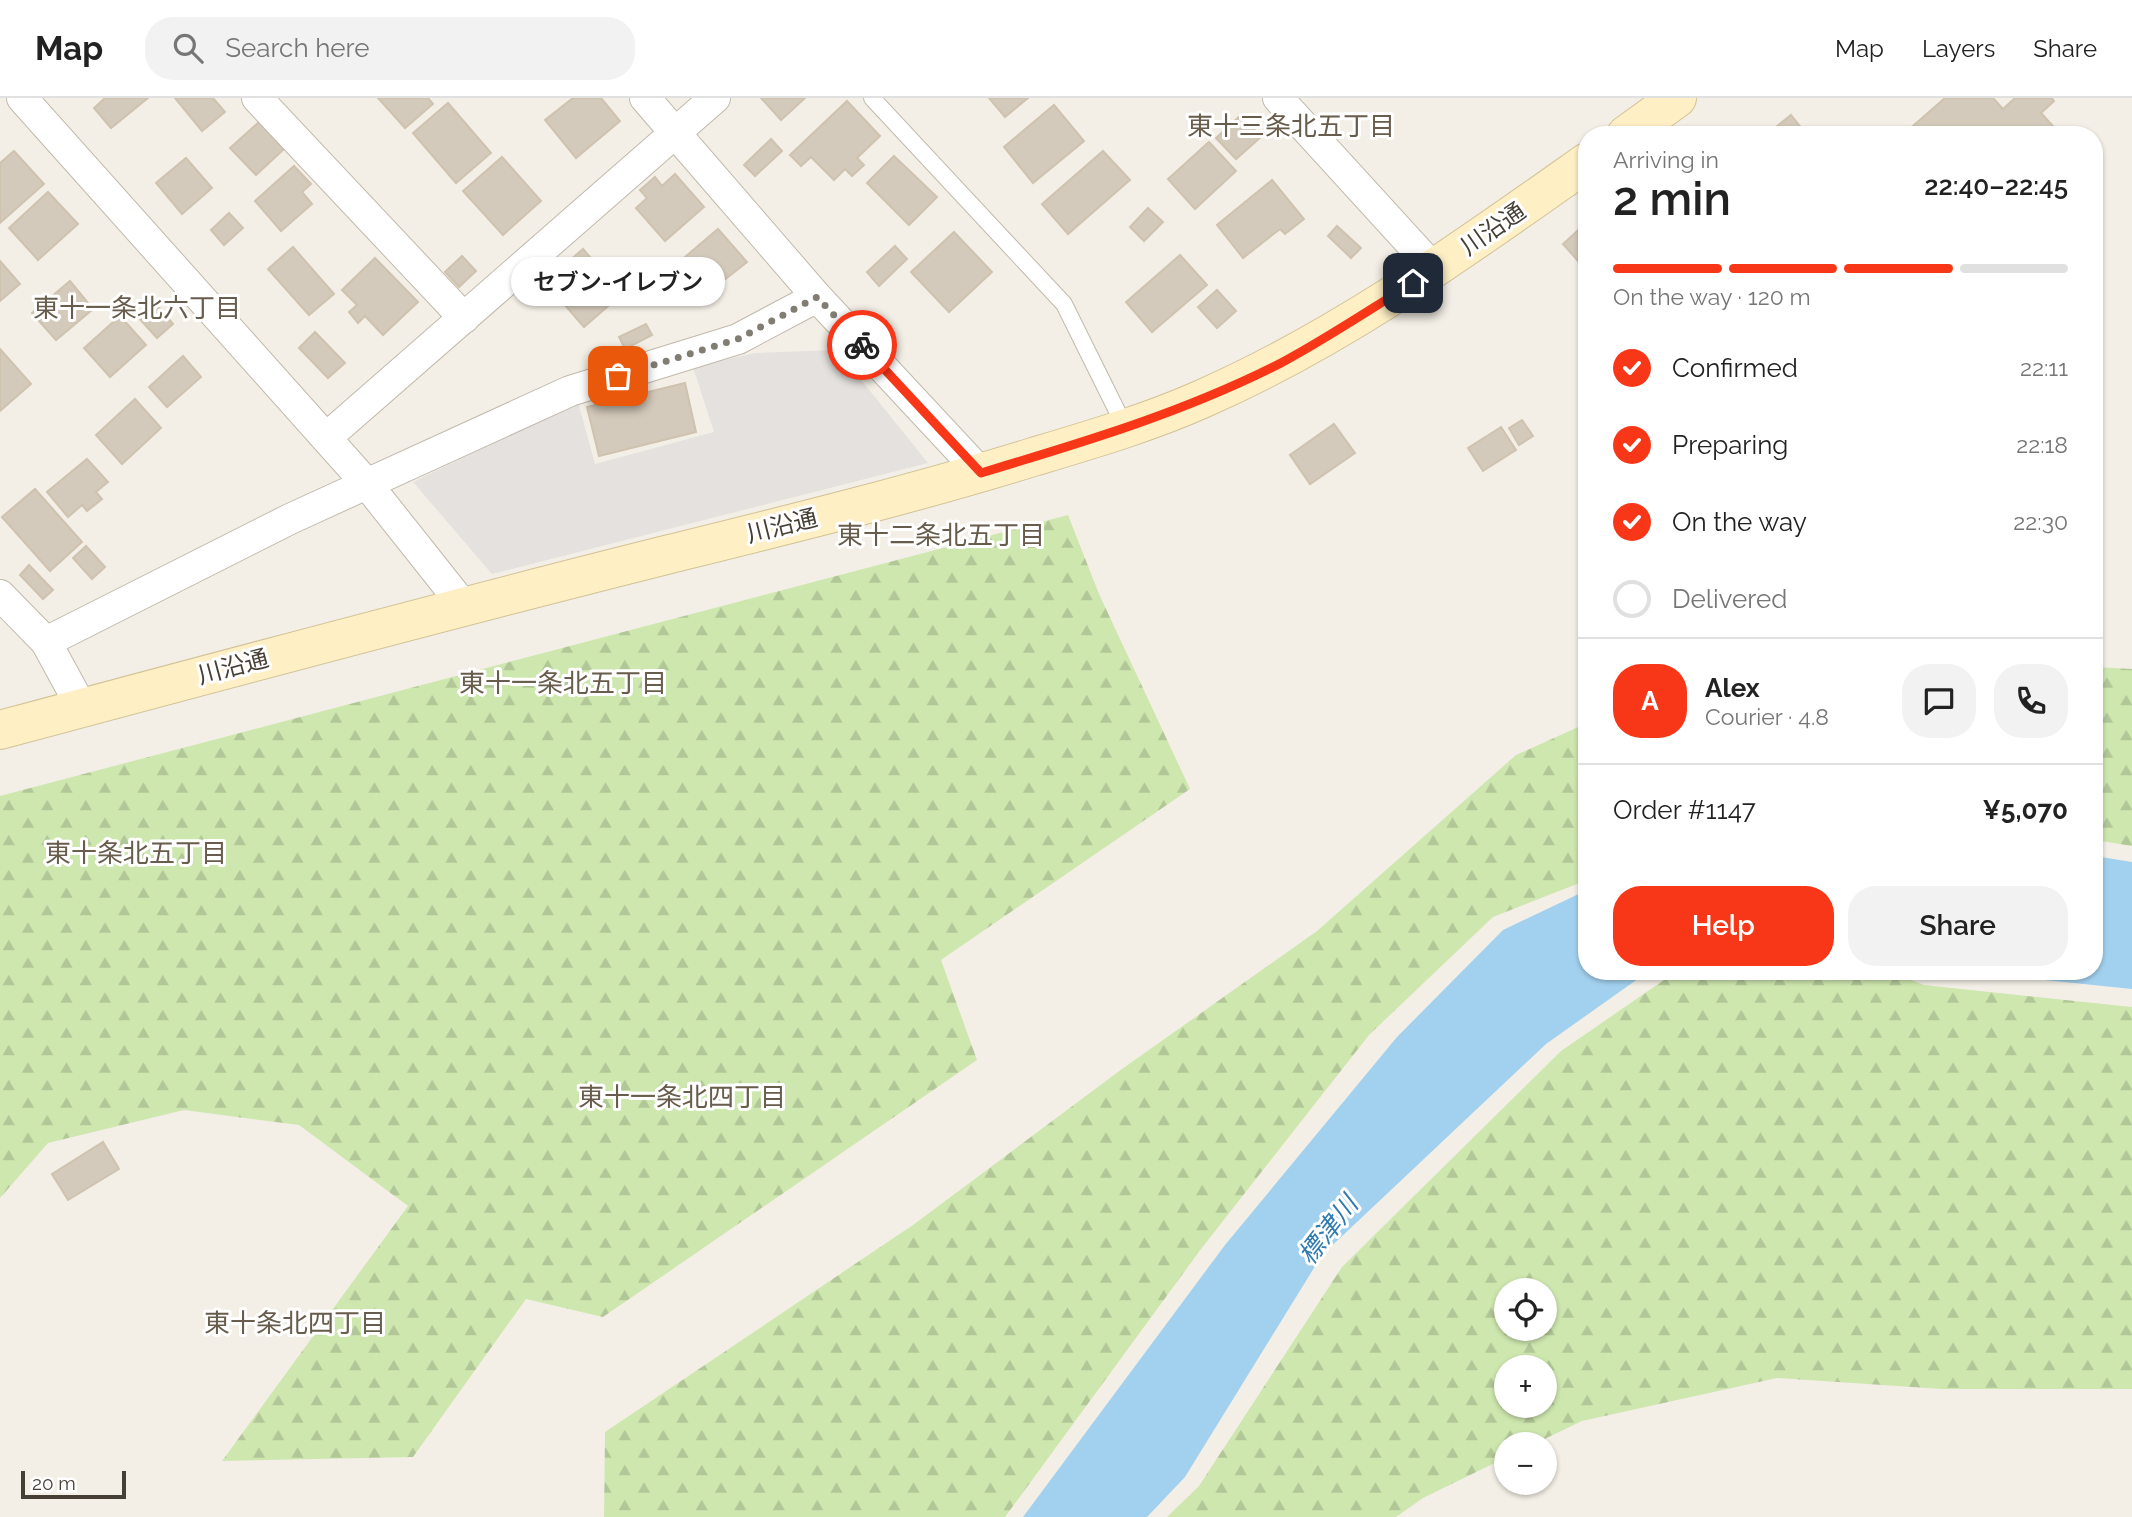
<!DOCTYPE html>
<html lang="en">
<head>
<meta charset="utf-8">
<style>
  :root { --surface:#fff; --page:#f2f2f2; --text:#222; --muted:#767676; --line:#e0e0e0; --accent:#f73718 }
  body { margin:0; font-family:Raleway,"Noto Sans JP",sans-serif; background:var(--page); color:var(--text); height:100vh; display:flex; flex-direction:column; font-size:26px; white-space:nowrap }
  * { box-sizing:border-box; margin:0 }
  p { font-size:23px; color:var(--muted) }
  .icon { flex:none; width:38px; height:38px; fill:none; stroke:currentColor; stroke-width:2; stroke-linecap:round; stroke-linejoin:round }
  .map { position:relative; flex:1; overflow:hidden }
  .details { position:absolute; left:1578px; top:28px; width:525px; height:854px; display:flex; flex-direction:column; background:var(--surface); border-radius:28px; box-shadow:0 2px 5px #0004 }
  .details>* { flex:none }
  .buttons { position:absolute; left:1494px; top:1180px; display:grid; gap:14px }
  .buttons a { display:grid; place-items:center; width:63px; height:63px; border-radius:50%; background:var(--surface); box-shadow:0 2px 5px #0004; font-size:35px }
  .scale { position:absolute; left:21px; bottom:18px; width:105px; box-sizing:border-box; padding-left:7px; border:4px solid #453f35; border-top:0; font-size:19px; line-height:24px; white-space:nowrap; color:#453f35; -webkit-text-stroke:5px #fff; paint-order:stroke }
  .pin { position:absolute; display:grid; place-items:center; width:60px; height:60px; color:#fff; margin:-30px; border-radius:14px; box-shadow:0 4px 10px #0006 }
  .courier { position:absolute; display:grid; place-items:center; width:70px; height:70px; margin:-35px; border:5px solid #f73718; border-radius:50%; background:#fff; color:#222; box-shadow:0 2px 9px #0007 }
  .bubble { position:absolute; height:49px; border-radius:24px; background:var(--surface); box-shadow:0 2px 5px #0004; font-size:23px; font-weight:600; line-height:49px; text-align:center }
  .headline em { font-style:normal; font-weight:600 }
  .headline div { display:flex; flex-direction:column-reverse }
  .headline { display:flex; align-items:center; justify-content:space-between; height:119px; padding:0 35px }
  h1 { font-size:46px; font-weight:600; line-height:52px }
  .bar { display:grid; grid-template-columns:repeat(4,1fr); gap:10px 7px; align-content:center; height:84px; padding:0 35px }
  .bar i { height:9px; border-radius:5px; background:var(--line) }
  .bar .current { background:var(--accent) }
  .bar p { grid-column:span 4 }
  .line { display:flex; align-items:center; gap:18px; padding:0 35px; border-top:2px solid var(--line) }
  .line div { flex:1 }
  .round { display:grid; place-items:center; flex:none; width:74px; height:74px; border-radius:28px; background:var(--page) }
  ol { padding:0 35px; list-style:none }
  li { display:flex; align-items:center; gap:21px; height:77px }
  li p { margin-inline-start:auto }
  li .icon { padding:7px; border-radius:50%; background:var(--accent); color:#fff; stroke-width:4 }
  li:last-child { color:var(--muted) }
  li i { width:38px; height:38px; border:4px solid var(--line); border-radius:50% }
  .action { display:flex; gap:14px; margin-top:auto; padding:14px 35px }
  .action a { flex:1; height:80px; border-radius:28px; background:var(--accent); color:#fff; font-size:28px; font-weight:600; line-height:80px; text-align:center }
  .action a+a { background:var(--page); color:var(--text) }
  header { display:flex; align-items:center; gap:42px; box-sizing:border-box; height:98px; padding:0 35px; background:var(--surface); border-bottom:2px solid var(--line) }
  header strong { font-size:33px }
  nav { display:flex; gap:38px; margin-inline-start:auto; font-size:24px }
  .search { width:490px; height:63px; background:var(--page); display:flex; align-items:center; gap:18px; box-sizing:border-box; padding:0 24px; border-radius:28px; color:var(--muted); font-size:26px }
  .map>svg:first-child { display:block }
</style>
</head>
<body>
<header>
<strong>Map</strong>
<div class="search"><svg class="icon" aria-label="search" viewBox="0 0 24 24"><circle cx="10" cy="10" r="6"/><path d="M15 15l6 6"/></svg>Search here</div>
<nav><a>Map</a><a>Layers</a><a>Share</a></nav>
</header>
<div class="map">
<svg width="2132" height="1419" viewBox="0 0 2132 1419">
  <defs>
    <pattern id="forest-firs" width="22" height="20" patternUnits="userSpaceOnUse" patternTransform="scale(1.75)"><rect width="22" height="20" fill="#cee7af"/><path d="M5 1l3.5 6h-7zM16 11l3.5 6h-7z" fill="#b2c797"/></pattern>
  </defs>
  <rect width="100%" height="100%" fill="#f3efe6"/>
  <!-- forest -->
  <g fill="url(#forest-firs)" fill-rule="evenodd">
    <path d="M1068,417L1099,496L1190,691L941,862L977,962L603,1219L526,1201L413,1359L222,1363L408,1108L299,1027L184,1012L48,1045L0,1100V698Z"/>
    <path d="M2095,569L2132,571V748L2095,742Z"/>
    <path d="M1587,625V782L1493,819L1369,937L1201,1151L1005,1419H604L605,1334L913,1127L1122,971L1317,833L1516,657Z"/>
    <path d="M1677,873H1890L1924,887L2132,909V1291H1942L1777,1280L1582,1323L1534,1346H1507V1359L1423,1400L1396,1419H1167L1199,1388L1342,1169L1561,953ZM1507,1192H1545V1230H1507ZM1507,1269H1545V1307H1507Z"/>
  </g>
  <!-- parking -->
  <path fill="#e4e1de" d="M837,252L928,365L492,476L413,384L578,304L595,366L714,334L693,269L755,255Z"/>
  <!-- water -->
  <g fill="#a2d1ef">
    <path d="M2095,758L2132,764V891L1957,873H2095Z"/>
    <path d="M1587,792V873H1649L1546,946L1322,1157L1185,1379L1147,1419H1023L1225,1147L1397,939L1503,832Z"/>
  </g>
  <!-- building -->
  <g fill="#d4cabb" stroke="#cfc2af" stroke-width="2">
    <path d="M148,0L111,30L94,10L105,0Z"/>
    <path d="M175,0H213L225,14L202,33Z"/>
    <path d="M378,0H428L433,6L405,30Z"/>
    <path d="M573,0H601L620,23L576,60L545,22Z"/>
    <path d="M761,0H805L781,22Z"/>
    <path d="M989,0H1028L1005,19Z"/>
    <path d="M1945,0H1993L2003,11L2015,0H2052L2054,3L2041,15L2061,37H1920L1913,28Z"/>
    <path d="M847,3L880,38L857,60L864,67L852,78L845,71L834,82L811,59L801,68L790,57Z"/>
    <path d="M448,5L491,55L456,85L413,35Z"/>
    <path d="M1054,7L1084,43L1033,85L1004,49Z"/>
    <path d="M1241,17L1261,39L1236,61L1216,40Z"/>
    <path d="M1791,17L1807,37H1766Z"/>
    <path d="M259,24L284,51L256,77L230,50Z"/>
    <path d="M771,41L782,53L755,78L744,67Z"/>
    <path d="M1209,44L1236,73L1195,111L1168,81Z"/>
    <path d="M14,53L44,86L0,125V65Z"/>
    <path d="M1103,53L1130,82L1068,136L1042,106Z"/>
    <path d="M894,58L937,99L909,127L867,85Z"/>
    <path d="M502,59L541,103L503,137L463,93Z"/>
    <path d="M186,60L212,90L182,116L156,85Z"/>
    <path d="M294,68L311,86L302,94L312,106L281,133L255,103Z"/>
    <path d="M675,76L704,109L665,143L636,110L647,100L640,92L655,79L662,88Z"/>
    <path d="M1272,82L1304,121L1285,136L1280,131L1243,160L1217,127Z"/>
    <path d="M48,94L78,126L38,162L9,130Z"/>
    <path d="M1148,110L1163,124L1144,143L1130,129Z"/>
    <path d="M229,115L243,130L224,147L211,132Z"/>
    <path d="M1587,124V173L1563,146Z"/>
    <path d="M1337,128L1361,150L1351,160L1328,138Z"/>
    <path d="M718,131L747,164L723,183L718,178L688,203L665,176Z"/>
    <path d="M954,134L992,174L949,214L911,174Z"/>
    <path d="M895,148L907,161L879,188L867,174Z"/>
    <path d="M293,149L334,196L309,217L268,171Z"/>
    <path d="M583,151L622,196L584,229L545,184Z"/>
    <path d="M1180,157L1207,187L1152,234L1126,204Z"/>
    <path d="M462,158L476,173L459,189L445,174Z"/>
    <path d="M375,160L418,204L383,237L365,218L358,225L349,214L357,207L342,192Z"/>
    <path d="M0,163L20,186L0,203Z"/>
    <path d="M655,178L663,188L646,202L637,192Z"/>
    <path d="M70,183L93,211L56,242L32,215Z"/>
    <path d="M1217,192L1236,213L1217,230L1198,209Z"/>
    <path d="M155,205L173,226L157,240L138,219Z"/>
    <path d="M120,218L146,247L110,279L84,250Z"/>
    <path d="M646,226L652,237L625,251L619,239Z"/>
    <path d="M315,234L345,265L328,280L299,250Z"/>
    <path d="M0,251L31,286L0,313Z"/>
    <path d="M183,258L201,279L167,309L149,289Z"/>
    <path d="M685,285L696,334L599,358L587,309Z"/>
    <path d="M135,301L161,330L122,366L96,337Z"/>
    <path d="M1522,322L1533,338L1519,347L1509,330Z"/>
    <path d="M1334,326L1355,355L1310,386L1290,357Z"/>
    <path d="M1501,329L1516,352L1483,373L1468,350Z"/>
    <path d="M87,361L108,384L96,394L102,401L87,413L82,407L68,419L47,394Z"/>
    <path d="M35,391L82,444L50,473L2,419Z"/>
    <path d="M86,448L105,469L92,481L73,460Z"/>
    <path d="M29,467L53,492L43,501L20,477Z"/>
    <path d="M103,1044L119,1071L68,1102L52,1076Z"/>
  </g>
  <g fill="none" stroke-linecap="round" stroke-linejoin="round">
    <defs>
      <path id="lane" d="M872,0L1064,206L1126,331"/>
      <g id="street">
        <path d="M22,0L367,386L463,507"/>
        <path d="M257,0L464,220"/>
        <path d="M645,0L817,199L981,375"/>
        <path d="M1278,0L1435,172"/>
        <path d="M326,340L715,0"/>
        <path d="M0,497L46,544L82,610"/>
        <path d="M46,544L290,421L570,293L738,241L817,199"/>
      </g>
      <g id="secondary">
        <path d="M1626,37L1677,0"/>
        <path d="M0,632C223,572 446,512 670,456C791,426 913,396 1033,359C1090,342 1148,325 1202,301C1341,240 1464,151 1587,64"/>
      </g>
    </defs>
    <!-- lane casing -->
    <use href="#lane" stroke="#c1b9ab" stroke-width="18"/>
    <!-- street casing -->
    <use href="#street" stroke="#c1b9ab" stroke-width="32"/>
    <!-- secondary casing -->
    <use href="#secondary" stroke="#d2c296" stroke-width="40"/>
    <!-- lane -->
    <use href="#lane" stroke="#fff" stroke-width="16"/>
    <!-- street -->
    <use href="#street" stroke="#fff" stroke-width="30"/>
    <!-- secondary -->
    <use href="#secondary" stroke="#feefc5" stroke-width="38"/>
  </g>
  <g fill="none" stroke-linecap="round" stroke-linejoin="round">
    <!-- done -->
    <path stroke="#827d73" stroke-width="7" stroke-dasharray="0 12.6" d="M618,278L738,241L817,199L862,247"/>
    <!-- route -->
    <path stroke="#f73718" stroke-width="9" d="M862,247L981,375C1084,344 1185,314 1281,265C1326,241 1369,212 1413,185"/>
  </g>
  <g text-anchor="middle" stroke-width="6" stroke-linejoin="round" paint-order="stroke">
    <!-- street labels -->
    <g font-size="24" fill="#453f35" stroke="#fff">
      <text transform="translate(1493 131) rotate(-35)" y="8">川沿通</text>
      <text transform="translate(782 428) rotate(-14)" y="8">川沿通</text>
      <text transform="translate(233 569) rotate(-15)" y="8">川沿通</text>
    </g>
    <!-- neighbourhood labels -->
    <g font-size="26" fill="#685d4c" stroke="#fff">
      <text x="1291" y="37">東十三条北五丁目</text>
      <text x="137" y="219">東十一条北六丁目</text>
      <text x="941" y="446">東十二条北五丁目</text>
      <text x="563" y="594">東十一条北五丁目</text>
      <text x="136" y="764">東十条北五丁目</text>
      <text x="682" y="1008">東十一条北四丁目</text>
      <text x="295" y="1234">東十条北四丁目</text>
    </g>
    <!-- water labels -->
    <g font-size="26" font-style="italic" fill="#307bb0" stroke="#fff">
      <text transform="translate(1328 1132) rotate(-52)" y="9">標津川</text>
    </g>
  </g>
</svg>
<div class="buttons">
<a><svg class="icon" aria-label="locate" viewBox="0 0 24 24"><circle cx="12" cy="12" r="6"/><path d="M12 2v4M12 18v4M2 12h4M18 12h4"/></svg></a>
<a>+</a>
<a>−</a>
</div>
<div class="scale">20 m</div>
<div class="pin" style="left:618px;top:278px;background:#ea580c"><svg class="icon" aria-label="bag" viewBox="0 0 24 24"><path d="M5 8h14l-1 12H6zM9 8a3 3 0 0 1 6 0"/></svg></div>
<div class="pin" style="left:1413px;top:185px;background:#1f2937"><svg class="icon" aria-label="home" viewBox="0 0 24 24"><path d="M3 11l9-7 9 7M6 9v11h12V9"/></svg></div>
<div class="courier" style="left:862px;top:247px"><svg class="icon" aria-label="bike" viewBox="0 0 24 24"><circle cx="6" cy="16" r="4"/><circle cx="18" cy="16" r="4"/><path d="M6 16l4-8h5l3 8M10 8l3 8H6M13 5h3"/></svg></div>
<div class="bubble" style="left:511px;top:159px;width:214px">セブン-イレブン</div>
<section class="details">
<div class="headline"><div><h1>2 min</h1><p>Arriving in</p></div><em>22:40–22:45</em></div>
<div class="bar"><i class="current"></i><i class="current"></i><i class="current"></i><i></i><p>On the way · 120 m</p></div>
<ol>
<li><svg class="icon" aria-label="check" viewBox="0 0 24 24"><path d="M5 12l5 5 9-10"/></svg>Confirmed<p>22:11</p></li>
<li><svg class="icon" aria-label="check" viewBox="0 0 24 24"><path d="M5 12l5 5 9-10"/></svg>Preparing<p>22:18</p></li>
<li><svg class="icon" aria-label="check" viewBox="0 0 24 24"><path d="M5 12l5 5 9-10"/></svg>On the way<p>22:30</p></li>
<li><i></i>Delivered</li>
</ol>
<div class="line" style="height:126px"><b class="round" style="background:var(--accent);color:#fff">A</b><div><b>Alex</b><p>Courier · 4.8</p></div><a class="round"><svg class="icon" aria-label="chat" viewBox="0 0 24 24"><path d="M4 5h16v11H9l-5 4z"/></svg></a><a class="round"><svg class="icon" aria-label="phone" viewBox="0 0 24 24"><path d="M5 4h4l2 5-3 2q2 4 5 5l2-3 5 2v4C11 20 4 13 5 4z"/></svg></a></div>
<div class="line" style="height:91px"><div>Order #1147</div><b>¥5,070</b></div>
<div class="action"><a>Help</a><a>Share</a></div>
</section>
</div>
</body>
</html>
